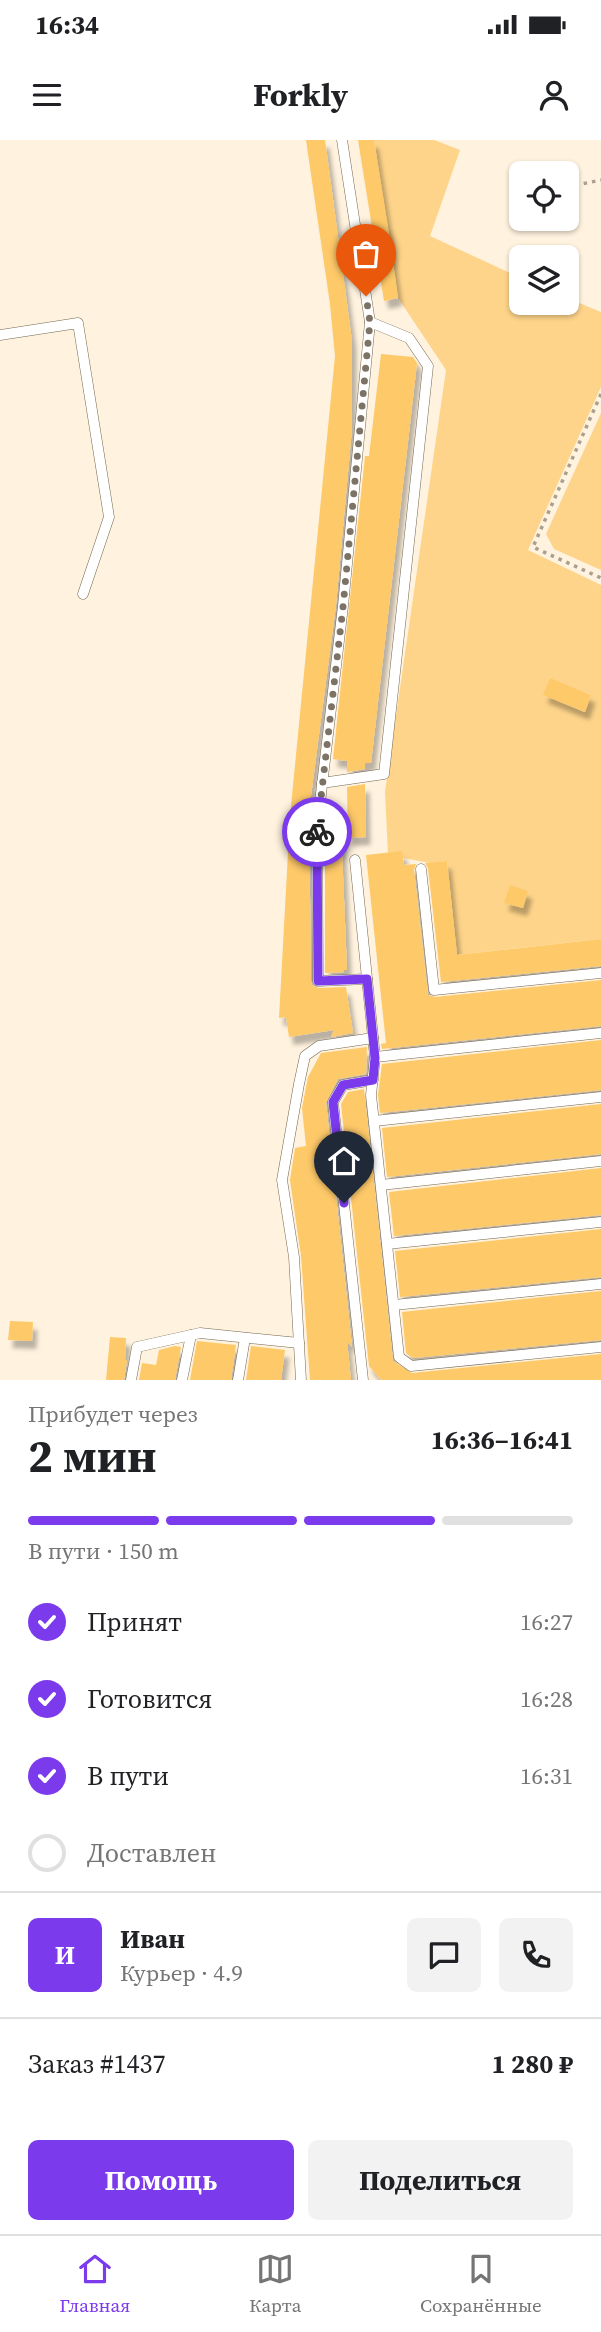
<!DOCTYPE html>
<html lang="ru">
<head>
<meta charset="utf-8">
<style>
  :root { --surface:#fff; --page:#f2f2f2; --text:#202124; --muted:#757577; --line:#e0e0e0; --accent:#7c3aed }
  body { margin:0; font-family:"Source Serif 4",serif; background:var(--page); color:var(--text); height:100vh; display:flex; flex-direction:column; font-size:26px; white-space:nowrap }
  * { box-sizing:border-box; margin:0 }
  p { font-size:23px; color:var(--muted) }
  .icon { flex:none; width:38px; height:38px; fill:none; stroke:currentColor; stroke-width:2; stroke-linecap:round; stroke-linejoin:round }
  .map { position:relative; height:1240px; overflow:hidden }
  .details { display:flex; flex-direction:column; background:var(--surface); flex:1 }
  .details>* { flex:none }
  .tools { position:absolute; left:509px; top:21px; display:grid; gap:14px }
  .tools a { display:grid; place-items:center; width:70px; height:70px; border-radius:10px; background:var(--surface); box-shadow:0 2px 5px #0004; font-size:35px }
  .pin { position:absolute; display:grid; place-items:center; width:60px; height:60px; color:#fff; margin:-72px -30px; border-radius:50% 50% 50% 0; rotate:-45deg; box-shadow:0 0 7px #0007 }
  .pin .icon { rotate:45deg }
  .courier { position:absolute; display:grid; place-items:center; width:70px; height:70px; margin:-35px; border:5px solid #7c3aed; border-radius:50%; background:#fff; color:#222; box-shadow:0 2px 9px #0007 }
  .overview em { font-style:normal; font-weight:700 }
  .overview div { display:flex; flex-direction:column-reverse }
  .overview { display:flex; align-items:center; justify-content:space-between; height:119px; padding:0 28px }
  h1 { font-size:46px; font-weight:700; line-height:52px }
  .bar { display:grid; grid-template-columns:repeat(4,1fr); gap:10px 7px; align-content:center; height:84px; padding:0 28px }
  .bar i { height:9px; border-radius:5px; background:var(--line) }
  .bar .active { background:var(--accent) }
  .bar p { grid-column:span 4 }
  .line { display:flex; align-items:center; gap:18px; padding:0 28px; border-top:2px solid var(--line) }
  .line div { flex:1 }
  .round { display:grid; place-items:center; flex:none; width:74px; height:74px; border-radius:10px; background:var(--page) }
  ol { padding:0 28px; list-style:none }
  li { display:flex; align-items:center; gap:21px; height:77px }
  li p { margin-inline-start:auto }
  li .icon { padding:7px; border-radius:50%; background:var(--accent); color:#fff; stroke-width:4 }
  li:last-child { color:var(--muted) }
  li i { width:38px; height:38px; border:4px solid var(--line); border-radius:50% }
  .action { display:flex; gap:14px; margin-top:auto; padding:14px 28px }
  .action a { flex:1; height:80px; border-radius:10px; background:var(--accent); color:#fff; font-size:28px; font-weight:700; line-height:80px; text-align:center }
  .action a+a { background:var(--page); color:var(--text) }
  .status { display:flex; justify-content:space-between; align-items:center; height:49px; padding:0 35px; background:var(--surface); direction:ltr }
  .status svg { height:19px; fill:currentColor }
  header { display:flex; justify-content:space-between; align-items:center; height:91px; padding:0 28px; background:var(--surface); font-size:32px; font-weight:700 }
  .menu { display:flex; justify-content:space-around; align-items:center; height:98px; border-top:2px solid var(--line); background:var(--surface); font-size:19px; color:var(--muted) }
  .menu a { display:grid; justify-items:center; gap:4px }
  .menu .active { color:var(--accent) }
  .map>svg:first-child { display:block }
</style>
</head>
<body>
<div class="status"><b>16:34</b><svg viewBox="0 0 49 12"><path d="M0 12V9h3v3zM5 12V6h3v6zM10 12V3h3v9zM15 12V0h3v12zM26 1h20v11H26zM47 4h2v5h-2z"/></svg></div>
<header><svg class="icon" aria-label="menu" viewBox="0 0 24 24"><path d="M4 6h16M4 12h16M4 18h16"/></svg>Forkly<svg class="icon" aria-label="person" viewBox="0 0 24 24"><circle cx="12" cy="8" r="4"/><path d="M4 21q1-7 8-7t8 7"/></svg></header>
<div class="map">
<svg width="601" height="1240" viewBox="0 0 601 1240">
  <defs>
    <filter id="shadow"><feDropShadow dx="4.5" dy="8" stdDeviation="2" flood-color="#0004"/></filter>
  </defs>
  <rect width="100%" height="100%" fill="#fff2de"/>
  <!-- green -->
  <g fill="#fed48a" fill-rule="evenodd">
    <path d="M374,0H434L460,10L430,96L521,138L522,163H567V158L601,172V247L528,410L601,445V799L457,815L447,721L430,723L388,715L385,652L446,230L398,158ZM550,539L591,555L584,572L544,555Z"/>
    <path d="M601,273V430L554,409L546,394Z"/>
  </g>
  <!-- building -->
  <g fill="#fec969" filter="url(#shadow)">
    <path d="M306,0H325L352,201V288L336,465L309,671L311,841L312,845L318,848L346,847L353,893L331,897L334,890L289,897L286,877L279,878L290,676L335,216L330,164Z"/>
    <path d="M358,0H374L388,88L398,158L384,161Z"/>
    <path d="M381,214L413,217L417,223L371,623H365V629L347,632V621L333,619L365,316H369Z"/>
    <path d="M550,538L591,555L585,572L543,555Z"/>
    <path d="M365,644L366,697L348,698L347,647Z"/>
    <path d="M325,687H341L347,830H344V832L325,833Z"/>
    <path d="M402,711L404,725L416,724L414,730L428,855L435,857L601,840V886L382,909L381,904L386,903L366,715Z"/>
    <path d="M447,721L457,815L601,799V826L441,842L428,728L425,723Z"/>
    <path d="M510,745L528,751L523,768L504,763Z"/>
    <path d="M601,900V950L380,973L378,955L382,924Z"/>
    <path d="M367,907L366,934L338,939L326,963L352,1207L347,1201L351,1240H310L301,1116L290,1040L295,1008L306,1006L302,968L308,937L321,913Z"/>
    <path d="M364,949L393,1221L412,1233L601,1214V1240H381L369,1226L341,964L348,952Z"/>
    <path d="M601,964V1014L387,1037L382,988Z"/>
    <path d="M601,1028V1075L394,1096L389,1052Z"/>
    <path d="M601,1089V1137L400,1157L395,1111Z"/>
    <path d="M601,1151V1200L413,1218L406,1213L402,1172Z"/>
    <path d="M10,1181L33,1182L32,1201L8,1200Z"/>
    <path d="M110,1197L126,1198L125,1220H127L124,1240H106Z"/>
    <path d="M197,1201L236,1205L231,1240H190Z"/>
    <path d="M175,1206L181,1207L175,1240H139L142,1223L156,1225L159,1210Z"/>
    <path d="M251,1206L285,1210L281,1240H246Z"/>
  </g>
  <g fill="none" stroke-linecap="round" stroke-linejoin="round">
    <defs>
      <g id="lane">
        <path d="M342,0L370,182L343,466L317,688L318,841L367,839"/>
        <path d="M0,195L78,183L109,377L83,454"/>
        <path d="M322,643L384,634L428,226L409,198L370,182"/>
        <path d="M355,720L375,917L371,955L399,1217L411,1226L601,1207"/>
        <path d="M421,729L434,850L601,833"/>
        <path d="M375,917L601,893"/>
        <path d="M374,981L601,957"/>
        <path d="M381,1045L601,1021"/>
        <path d="M387,1104L601,1082"/>
        <path d="M394,1165L601,1144"/>
        <path d="M131,1240L137,1207L200,1193L299,1203"/>
        <path d="M182,1240L191,1195"/>
        <path d="M238,1240L245,1198"/>
        <path d="M301,1240L294,1117L282,1040L299,944L305,916L319,906L373,898"/>
        <path d="M363,1240L333,962L343,945L373,940"/>
      </g>
    </defs>
    <!-- lane casing -->
    <use href="#lane" stroke="#746750" stroke-width="11"/>
    <!-- path -->
    <g stroke="#aaa090" stroke-width="3.5" stroke-dasharray="3.5 5" stroke-linecap="butt">
      <path d="M567,47L601,40"/>
      <path d="M601,254L533,407L601,438"/>
    </g>
    <!-- lane -->
    <use href="#lane" stroke="#fff" stroke-width="10"/>
  </g>
  <g fill="none" stroke-linecap="round" stroke-linejoin="round">
    <!-- done -->
    <path stroke="#7c7366" stroke-width="7" stroke-dasharray="0 12.6" d="M317,692L343,467L370,182L366,156"/>
    <!-- route -->
    <path stroke="#7c3aed" stroke-width="9" d="M317,692L318,841L367,839L375,918L373,940L343,945L333,962L344,1063"/>
  </g>
</svg>
<div class="tools">
<a><svg class="icon" aria-label="locate" viewBox="0 0 24 24"><circle cx="12" cy="12" r="6"/><path d="M12 2v4M12 18v4M2 12h4M18 12h4"/></svg></a>
<a><svg class="icon" aria-label="layers" viewBox="0 0 24 24"><path d="M12 4l9 5-9 5-9-5zM3 14l9 5 9-5"/></svg></a>
</div>
<div class="pin" style="left:366px;top:156px;background:#ea580c"><svg class="icon" aria-label="bag" viewBox="0 0 24 24"><path d="M5 8h14l-1 12H6zM9 8a3 3 0 0 1 6 0"/></svg></div>
<div class="pin" style="left:344px;top:1063px;background:#1f2937"><svg class="icon" aria-label="home" viewBox="0 0 24 24"><path d="M3 11l9-7 9 7M6 9v11h12V9"/></svg></div>
<div class="courier" style="left:317px;top:692px"><svg class="icon" aria-label="bike" viewBox="0 0 24 24"><circle cx="6" cy="16" r="4"/><circle cx="18" cy="16" r="4"/><path d="M6 16l4-8h5l3 8M10 8l3 8H6M13 5h3"/></svg></div>
</div>
<section class="details">
<div class="overview"><div><h1>2 мин</h1><p>Прибудет через</p></div><em>16:36–16:41</em></div>
<div class="bar"><i class="active"></i><i class="active"></i><i class="active"></i><i></i><p>В пути · 150 m</p></div>
<ol>
<li><svg class="icon" aria-label="check" viewBox="0 0 24 24"><path d="M5 12l5 5 9-10"/></svg>Принят<p>16:27</p></li>
<li><svg class="icon" aria-label="check" viewBox="0 0 24 24"><path d="M5 12l5 5 9-10"/></svg>Готовится<p>16:28</p></li>
<li><svg class="icon" aria-label="check" viewBox="0 0 24 24"><path d="M5 12l5 5 9-10"/></svg>В пути<p>16:31</p></li>
<li><i></i>Доставлен</li>
</ol>
<div class="line" style="height:126px"><b class="round" style="background:var(--accent);color:#fff">И</b><div><b>Иван</b><p>Курьер · 4.9</p></div><a class="round"><svg class="icon" aria-label="chat" viewBox="0 0 24 24"><path d="M4 5h16v11H9l-5 4z"/></svg></a><a class="round"><svg class="icon" aria-label="phone" viewBox="0 0 24 24"><path d="M5 4h4l2 5-3 2q2 4 5 5l2-3 5 2v4C11 20 4 13 5 4z"/></svg></a></div>
<div class="line" style="height:91px"><div>Заказ #1437</div><b>1 280 ₽</b></div>
<div class="action"><a>Помощь</a><a>Поделиться</a></div>
</section>
<nav class="menu">
<a class="active"><svg class="icon" aria-label="home" viewBox="0 0 24 24"><path d="M3 11l9-7 9 7M6 9v11h12V9"/></svg>Главная</a>
<a><svg class="icon" aria-label="map" viewBox="0 0 24 24"><path d="M3 6l6-2 6 2 6-2v14l-6 2-6-2-6 2zM9 4v14M15 6v14"/></svg>Карта</a>
<a><svg class="icon" aria-label="saved" viewBox="0 0 24 24"><path d="M7 4h10v16l-5-4-5 4z"/></svg>Сохранённые</a>
</nav>
</body>
</html>
